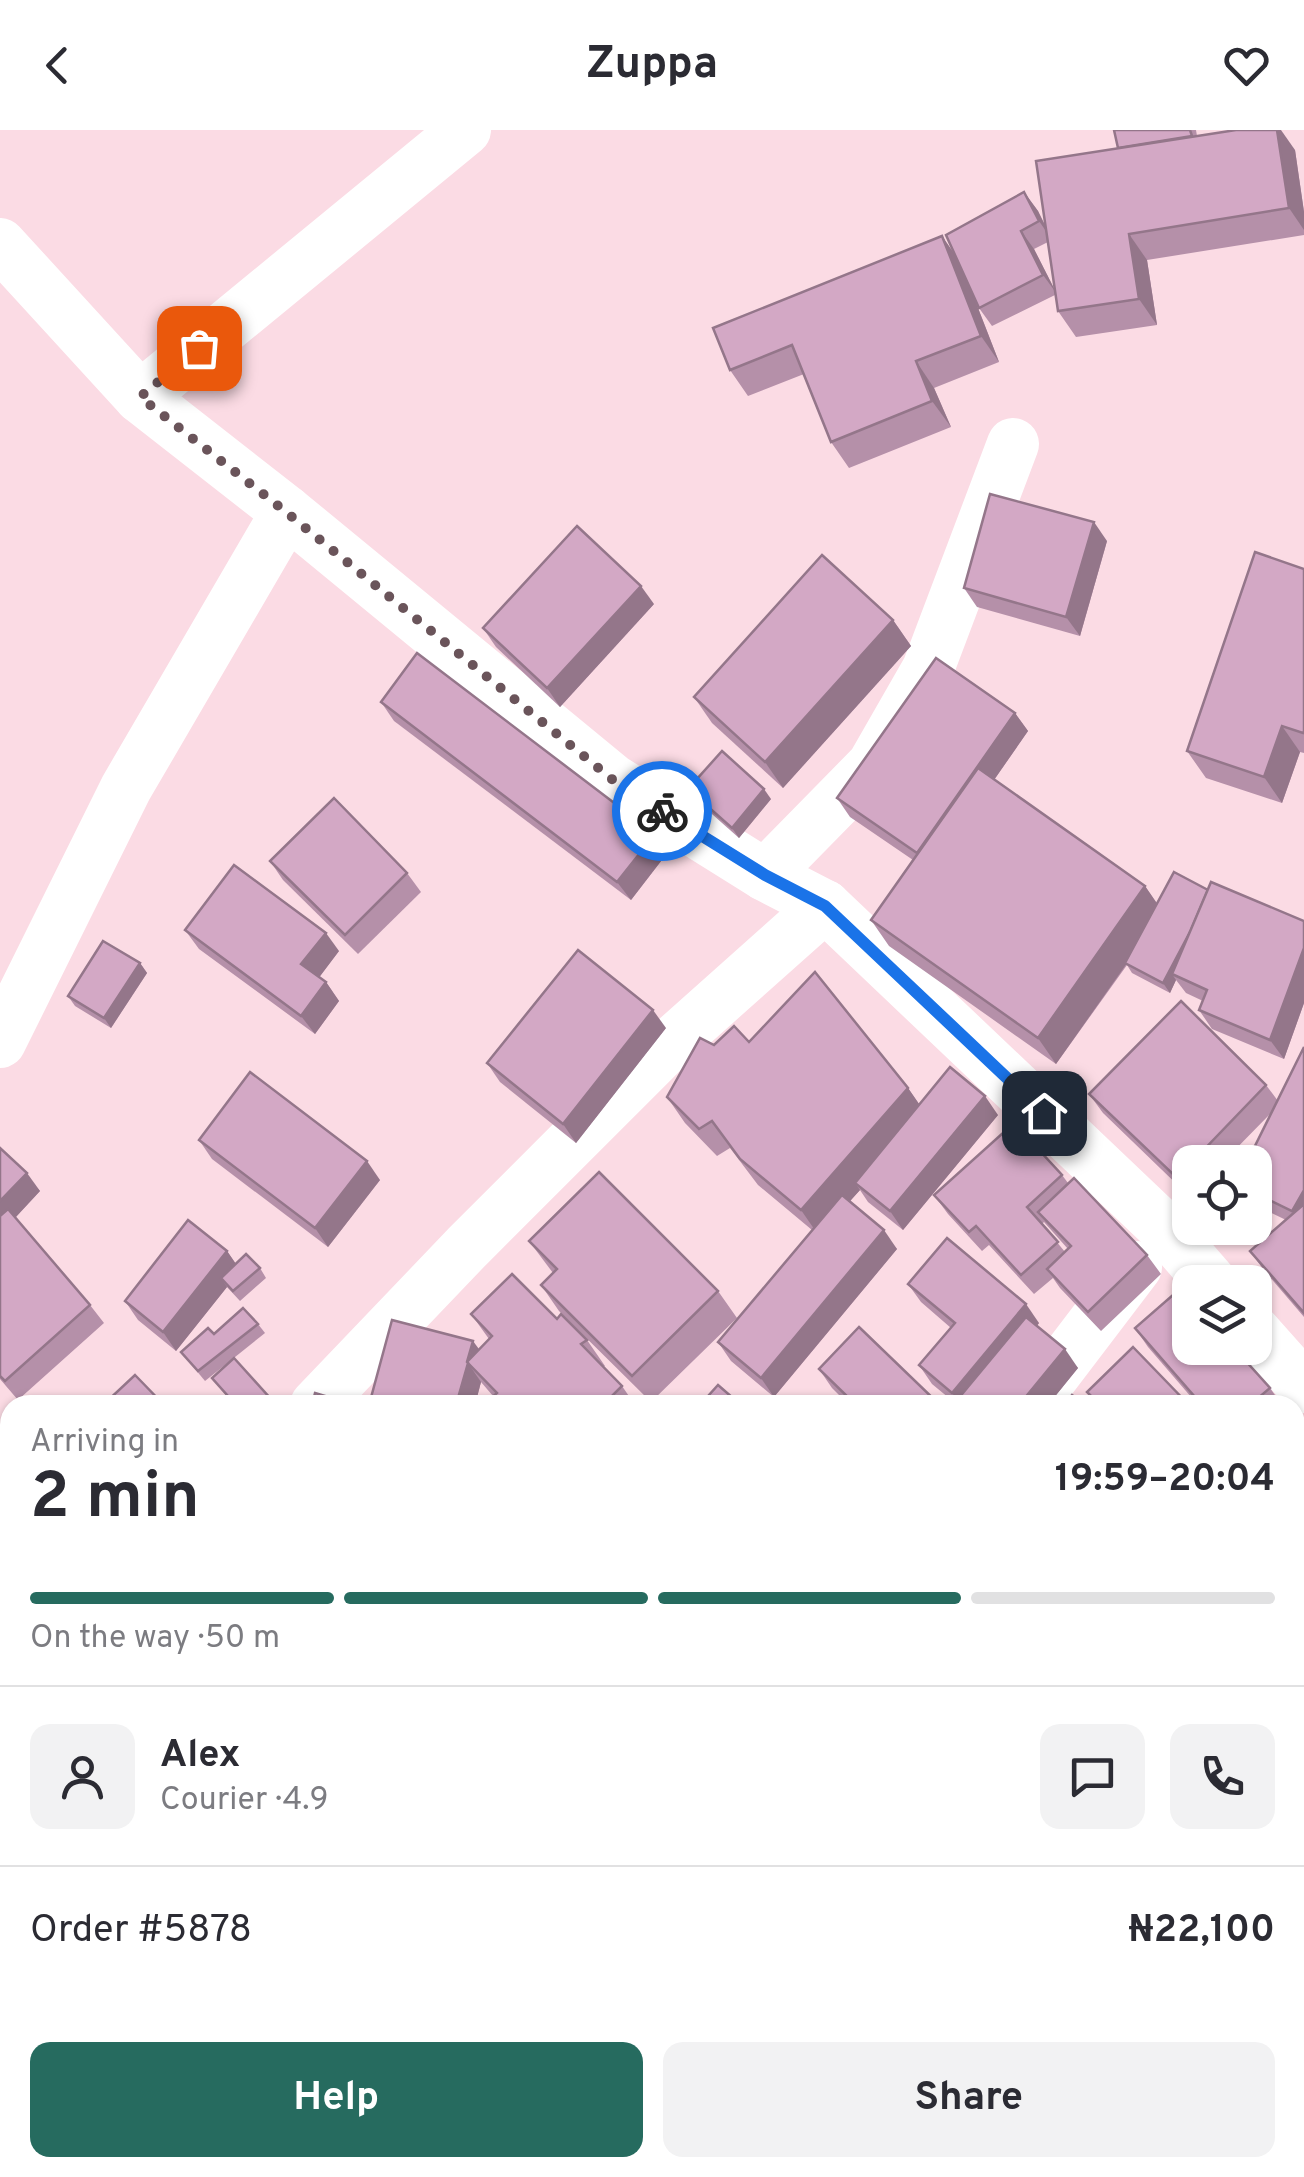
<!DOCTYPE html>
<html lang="en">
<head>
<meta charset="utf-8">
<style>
  :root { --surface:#fff; --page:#f2f2f3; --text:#2b2b33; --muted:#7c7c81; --line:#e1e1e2; --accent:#266b5f }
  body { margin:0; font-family:Overpass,sans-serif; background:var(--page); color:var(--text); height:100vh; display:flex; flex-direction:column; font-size:38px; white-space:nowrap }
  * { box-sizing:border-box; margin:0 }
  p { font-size:32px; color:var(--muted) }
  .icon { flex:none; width:55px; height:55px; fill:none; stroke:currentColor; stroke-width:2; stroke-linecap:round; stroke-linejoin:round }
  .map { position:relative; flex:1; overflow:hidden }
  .side { position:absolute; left:0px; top:1265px; width:1305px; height:782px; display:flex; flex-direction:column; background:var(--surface); border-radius:30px 30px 0 0; box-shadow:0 2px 8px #0004 }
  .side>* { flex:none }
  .tools { position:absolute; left:1172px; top:1015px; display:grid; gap:20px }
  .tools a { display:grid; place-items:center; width:100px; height:100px; border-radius:20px; background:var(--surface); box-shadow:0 2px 8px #0004; font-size:50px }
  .pin { position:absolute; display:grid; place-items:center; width:85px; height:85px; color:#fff; margin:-42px; border-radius:20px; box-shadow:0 5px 15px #0006 }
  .courier { position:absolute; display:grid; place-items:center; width:100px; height:100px; margin:-50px; border:8px solid #1a73e8; border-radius:50%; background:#fff; color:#222; box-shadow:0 2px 12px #0007 }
  .summary em { font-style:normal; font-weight:700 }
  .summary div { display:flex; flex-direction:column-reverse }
  .summary { display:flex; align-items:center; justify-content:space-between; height:170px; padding:0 30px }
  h1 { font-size:65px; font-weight:700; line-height:75px }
  .bar { display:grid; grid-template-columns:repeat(4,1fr); gap:15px 10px; align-content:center; height:120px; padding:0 30px }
  .bar i { height:12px; border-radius:8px; background:var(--line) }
  .bar .selected { background:var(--accent) }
  .bar p { grid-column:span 4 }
  .line { display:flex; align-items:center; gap:25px; padding:0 30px; border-top:2px solid var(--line) }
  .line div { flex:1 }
  .round { display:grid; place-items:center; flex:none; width:105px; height:105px; border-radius:20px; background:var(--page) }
  .button { display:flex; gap:20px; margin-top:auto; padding:20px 30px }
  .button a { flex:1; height:115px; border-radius:20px; background:var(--accent); color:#fff; font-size:40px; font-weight:700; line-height:115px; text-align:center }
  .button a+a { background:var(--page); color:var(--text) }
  header { display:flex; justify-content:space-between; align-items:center; height:130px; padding:0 30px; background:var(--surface); font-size:45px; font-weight:700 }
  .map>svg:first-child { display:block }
</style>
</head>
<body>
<header><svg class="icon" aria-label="back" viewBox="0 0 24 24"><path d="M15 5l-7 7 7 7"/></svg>Zuppa<svg class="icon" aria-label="heart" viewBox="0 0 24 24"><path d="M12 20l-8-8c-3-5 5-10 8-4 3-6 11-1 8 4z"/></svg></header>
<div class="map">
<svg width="1304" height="2047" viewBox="0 0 1304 2047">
  <rect width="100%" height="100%" fill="#fbdbe4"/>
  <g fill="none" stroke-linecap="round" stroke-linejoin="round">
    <!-- street -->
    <g stroke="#fff" stroke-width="52">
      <path d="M0,114L140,267L287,382L613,650L765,745L825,776L1165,1099L1211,1152"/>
      <path d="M140,267L465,0"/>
      <path d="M765,745L873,635L928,539L1013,314"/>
      <path d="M0,912L126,658L287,382"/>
      <path d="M1255,1202L1304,1257"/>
      <path d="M316,1275L467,1117L668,916L825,776"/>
      <path d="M1031,1275L1136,1137"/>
      <path d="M0,1764L10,1748"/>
      <path d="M1295,1852L1304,1843"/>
      <path d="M397,2047L404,2038"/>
    </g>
  </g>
  <!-- wall -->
  <g fill="#b590a9" fill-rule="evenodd">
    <path d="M1114,0H1196L1197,6L1295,20L1304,82V105L1147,130L1157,195L1076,207L1058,181L1055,165L992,196L979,178L973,165L999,232L934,258L951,297L849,338L831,312L804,244L748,266L730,240L942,106L954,124L1024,62L1038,81L1045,95L1118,18ZM1048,112L1055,161L1034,119Z"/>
    <path d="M1107,411L1080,506L977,477L964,458Z"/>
    <path d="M1304,439V623L1300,622L1282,673L1206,648L1187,621Z"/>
    <path d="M654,474L560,577L496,517L483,498Z"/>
    <path d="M893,490L911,516L783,658L712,593L694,567Z"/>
    <path d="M381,572L668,722L631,770L394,591Z"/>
    <path d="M1015,583L1028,601L994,650L1145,756L1157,774L1208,760L1304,791V873L1284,929L1212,899L1199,880L1203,871L1186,863L1176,850L1170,863L1132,843L1127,835L1056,934L889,816L871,790L913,730L850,687L837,668Z"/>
    <path d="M688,659L771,669L739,708L695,669Z"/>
    <path d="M270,731L407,743L421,762L358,824L283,750Z"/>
    <path d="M185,800L339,821L319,847L326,852L339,871L315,904L199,819Z"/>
    <path d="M140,833L147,843L111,898L75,876L68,866Z"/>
    <path d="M666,898L576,1013L500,952L487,933Z"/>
    <path d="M749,912L908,958L919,974L998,985L903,1100L868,1072L860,1060L849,1072L897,1119L774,1267L731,1231L718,1212L812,1100L758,1055L730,1018L717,1026L685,993L667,967L714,915Z"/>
    <path d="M1304,917V1187L1263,1139L1250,1121L1286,1090L1255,1075V1032L1272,982L1223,1032H1190V1067L1103,983L1089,964L1266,955L1278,971Z"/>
    <path d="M199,1010L380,1050L328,1117L212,1029Z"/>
    <path d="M0,1018L40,1061L15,1088L90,1175L104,1193L18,1270L0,1249Z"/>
    <path d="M1062,1045L1068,1053L1147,1125L1161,1144L1101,1201L1060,1158L1053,1148L1034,1164L989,1115L982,1121L948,1084L934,1065ZM1044,1092L1068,1119L1065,1122L1042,1094Z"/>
    <path d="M529,1111L718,1161L737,1188L651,1272L559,1181L541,1155L553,1143Z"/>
    <path d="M227,1121L236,1134L260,1138L266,1148L240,1171L227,1157L176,1221L138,1190L125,1171Z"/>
    <path d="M908,1154L1039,1193L1037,1196L1078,1238L1048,1275H953L955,1273L932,1254L919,1235L951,1198L921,1172Z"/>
    <path d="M471,1184L557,1189L587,1210L605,1236L603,1237L622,1256L635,1275H484L493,1266L481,1252L475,1275H369L479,1219L489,1209Z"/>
    <path d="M258,1194L265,1203L205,1251L181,1222L214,1204Z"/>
    <path d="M1135,1198L1270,1258L1282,1275H1198L1148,1217Z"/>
    <path d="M819,1239L940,1275H849L832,1258Z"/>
    <path d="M212,1248L270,1268L275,1275H234Z"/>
    <path d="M0,1299L10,1311V1494L0,1484Z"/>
    <path d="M1295,1341L1304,1347V1576L1295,1564Z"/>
    <path d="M10,1842V2034L0,2028V1859Z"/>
    <path d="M605,2038H798L814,2047H616Z"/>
    <path d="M807,2038H901L894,2047H820Z"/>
  </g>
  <!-- shaded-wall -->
  <g fill="#94768a">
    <path d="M1277,0H1281L1295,20L1304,82V100L1289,78Z"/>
    <path d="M1024,62L1038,81L1052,110L1039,91Z"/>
    <path d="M1021,101L1034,119L1057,164L1043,145Z"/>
    <path d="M1129,104L1147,130L1157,195L1139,169Z"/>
    <path d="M942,106L960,132L999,232L981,206Z"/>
    <path d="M916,231L934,258L951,297L932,271Z"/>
    <path d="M1094,392L1107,411L1080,506L1066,487Z"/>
    <path d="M641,456L654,474L560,577L547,558Z"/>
    <path d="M893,490L911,516L783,658L765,632Z"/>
    <path d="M1015,583L1028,601L930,742L917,723Z"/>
    <path d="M1282,596L1300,622L1282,673L1264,647Z"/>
    <path d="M764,659L771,669L739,708L732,698Z"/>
    <path d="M655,704L668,722L631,770L617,752Z"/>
    <path d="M1145,756L1163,782L1056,934L1038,908Z"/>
    <path d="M1212,762L1172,844L1176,850L1170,863L1163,853Z"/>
    <path d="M326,803L339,821L315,853L301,834Z"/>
    <path d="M1304,818V873L1284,929L1270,910Z"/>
    <path d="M140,833L147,843L111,898L104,888Z"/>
    <path d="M326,852L339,871L315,904L301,886Z"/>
    <path d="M653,880L666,898L576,1013L563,994Z"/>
    <path d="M908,958L926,984L855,1053L860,1060L819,1106L801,1080Z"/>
    <path d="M985,966L998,985L903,1100L890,1081Z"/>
    <path d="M367,1031L380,1050L328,1117L315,1098Z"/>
    <path d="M27,1043L40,1061L0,1104V1071Z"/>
    <path d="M1304,1060V1098L1292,1081Z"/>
    <path d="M884,1100L897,1119L774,1267L761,1248Z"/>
    <path d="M227,1121L240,1140L221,1148L227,1157L176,1221L163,1202Z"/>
    <path d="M1026,1174L1039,1193L971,1275H961L952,1263Z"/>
    <path d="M473,1211L487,1230L468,1233Z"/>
    <path d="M1065,1219L1078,1238L1048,1275H1019Z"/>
    <path d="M468,1233L481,1252L475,1275H456Z"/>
    <path d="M1304,1502V1542L1295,1547V1516Z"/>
    <path d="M1304,1679V1730L1295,1742V1691Z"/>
    <path d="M10,1991V2029L0,2015V2008Z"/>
    <path d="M186,2038H218L213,2047H181Z"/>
    <path d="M304,2038H336L331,2047H298Z"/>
    <path d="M644,2038H686L677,2047H635Z"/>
    <path d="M755,2038H764L770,2047H747Z"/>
    <path d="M874,2038H901L894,2047H867Z"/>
    <path d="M1237,2038H1252L1259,2047H1232Z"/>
  </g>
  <!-- building -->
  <g fill="#d3a8c5" stroke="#94768a" stroke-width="2.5">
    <path d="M1114,0H1190L1192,6L1118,18Z"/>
    <path d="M1236,0H1277L1289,78L1129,104L1139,169L1058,181L1036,31Z"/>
    <path d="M1024,62L1039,91L1021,101L1043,145L979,178L946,105Z"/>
    <path d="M942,106L981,206L916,231L932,271L831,312L792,215L730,240L713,198Z"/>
    <path d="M990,364L1094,392L1066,487L964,458Z"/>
    <path d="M577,396L641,456L547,558L483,498Z"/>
    <path d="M1255,422L1304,439V601L1303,603L1282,596L1264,647L1187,621Z"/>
    <path d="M822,425L893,490L765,632L694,567Z"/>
    <path d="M417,523L655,704L617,752L381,572Z"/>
    <path d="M936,528L1015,583L917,723L837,668Z"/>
    <path d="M722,621L764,659L732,698L688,659Z"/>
    <path d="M978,638L1145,756L1038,908L871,790Z"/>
    <path d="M334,668L407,743L345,805L270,731Z"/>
    <path d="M234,735L326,803L301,834L326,852L301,886L185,800Z"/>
    <path d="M1174,742L1208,760L1191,800L1163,853L1125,833Z"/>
    <path d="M1211,752L1304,791V818L1270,910L1199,880L1207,860L1172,844Z"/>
    <path d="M103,811L140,833L104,888L68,866Z"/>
    <path d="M578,820L653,880L563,994L487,933Z"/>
    <path d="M815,842L908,958L801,1080L740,1029L712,991L699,999L667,967L700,908L714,915L734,896L749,912Z"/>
    <path d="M1181,871L1266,955L1192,1032H1190L1177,1048L1089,964Z"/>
    <path d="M1304,917V1060L1292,1081L1255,1063V1032H1247Z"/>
    <path d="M950,937L985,966L890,1081L855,1053Z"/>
    <path d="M250,942L367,1031L315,1098L199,1010Z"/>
    <path d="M1014,993L1062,1045L1027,1077L1058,1112L1021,1145L976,1096L969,1102L934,1065Z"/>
    <path d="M0,1018L27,1043L0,1071Z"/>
    <path d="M599,1042L718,1161L632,1246L541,1155L557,1139L529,1111Z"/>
    <path d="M1074,1048L1147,1125L1088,1182L1047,1139L1071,1116L1038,1082Z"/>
    <path d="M842,1065L884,1100L761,1248L718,1212Z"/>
    <path d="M1304,1074V1183L1250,1121Z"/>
    <path d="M8,1079L90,1175L5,1251L0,1246V1086Z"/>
    <path d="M188,1090L227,1121L163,1202L125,1171Z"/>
    <path d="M947,1108L1026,1174L952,1263L919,1235L955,1193L908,1154Z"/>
    <path d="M246,1124L260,1138L233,1161L221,1148Z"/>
    <path d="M512,1144L557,1189L561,1184L587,1210L581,1214L622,1256L603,1275H484L497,1263L467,1232L492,1206L471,1184Z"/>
    <path d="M1181,1158L1190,1167V1218H1234L1270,1258L1250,1275H1202L1135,1198Z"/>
    <path d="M243,1178L258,1194L198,1241L181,1222L208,1198L214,1204Z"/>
    <path d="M1026,1187L1065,1219L1019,1275H953Z"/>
    <path d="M392,1190L473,1211L467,1232L468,1233L456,1275H369Z"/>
    <path d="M859,1197L940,1275H856L819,1239Z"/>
    <path d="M1133,1217L1189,1275H1100L1087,1262Z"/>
    <path d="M234,1228L270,1268L262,1275H236L212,1248Z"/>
    <path d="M135,1245L164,1275H103Z"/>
    <path d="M718,1255L741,1275H700Z"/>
    <path d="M315,1263L355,1275H312Z"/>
    <path d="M1072,1265L1085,1275H1064Z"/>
    <path d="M801,1268L809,1275H795Z"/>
    <path d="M0,1299L10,1311V1346L0,1354Z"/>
    <path d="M1295,1341L1304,1347V1375L1295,1388Z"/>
    <path d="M10,1358V1487L0,1477V1368Z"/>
    <path d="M1304,1379V1502L1295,1516V1394Z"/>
    <path d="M0,1522L10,1532V1600L0,1591Z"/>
    <path d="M1304,1531V1564L1295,1559V1547Z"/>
    <path d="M1295,1582L1304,1588V1679L1295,1691Z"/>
    <path d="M10,1842V1991L0,2008V1859Z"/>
    <path d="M0,2036L13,2047H0Z"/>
    <path d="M63,2038H186L181,2047H58Z"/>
    <path d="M195,2038H304L298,2047H190Z"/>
    <path d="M565,2038H577L590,2047H558Z"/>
    <path d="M616,2038H644L635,2047H627Z"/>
    <path d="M683,2038H755L747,2047H676Z"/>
    <path d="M761,2038H798L814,2047H755Z"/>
    <path d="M819,2038H874L867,2047H832Z"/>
    <path d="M905,2038H965L970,2042L965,2047H897Z"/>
    <path d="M1092,2038H1237L1232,2047H1087Z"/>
    <path d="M985,2041L991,2047H980Z"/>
  </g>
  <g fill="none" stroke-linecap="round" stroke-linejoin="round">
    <!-- done -->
    <path stroke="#6a545a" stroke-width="10" stroke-dasharray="0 18" d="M199,218L140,267L286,382L613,650L662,681"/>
    <!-- route -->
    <path stroke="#1a73e8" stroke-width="12" d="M662,681L765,745L825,776L1044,983"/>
  </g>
</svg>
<div class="tools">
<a><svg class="icon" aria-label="locate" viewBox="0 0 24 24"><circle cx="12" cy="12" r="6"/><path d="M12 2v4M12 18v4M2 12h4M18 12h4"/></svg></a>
<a><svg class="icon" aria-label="layers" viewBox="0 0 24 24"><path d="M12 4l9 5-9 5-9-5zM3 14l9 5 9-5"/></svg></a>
</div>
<div class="pin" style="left:199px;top:218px;background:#ea580c"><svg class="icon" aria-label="bag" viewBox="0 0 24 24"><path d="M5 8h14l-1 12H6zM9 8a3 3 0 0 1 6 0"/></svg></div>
<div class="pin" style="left:1044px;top:983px;background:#1f2937"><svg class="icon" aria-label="home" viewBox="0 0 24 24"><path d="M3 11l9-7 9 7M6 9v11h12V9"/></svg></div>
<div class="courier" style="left:662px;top:681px"><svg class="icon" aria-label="bike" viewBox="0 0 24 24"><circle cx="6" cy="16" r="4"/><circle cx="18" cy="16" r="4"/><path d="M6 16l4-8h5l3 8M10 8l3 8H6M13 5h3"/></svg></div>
<section class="side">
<div class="summary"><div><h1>2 min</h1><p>Arriving in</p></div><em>19:59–20:04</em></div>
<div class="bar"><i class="selected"></i><i class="selected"></i><i class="selected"></i><i></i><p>On the way · 50 m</p></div>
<div class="line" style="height:180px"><a class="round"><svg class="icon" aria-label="person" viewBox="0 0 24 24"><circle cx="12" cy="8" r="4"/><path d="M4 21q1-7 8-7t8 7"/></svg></a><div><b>Alex</b><p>Courier · 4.9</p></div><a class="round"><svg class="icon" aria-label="chat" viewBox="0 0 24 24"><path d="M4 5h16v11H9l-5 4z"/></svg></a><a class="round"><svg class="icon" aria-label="phone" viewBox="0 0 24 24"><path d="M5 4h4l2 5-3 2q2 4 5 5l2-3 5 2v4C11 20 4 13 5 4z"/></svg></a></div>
<div class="line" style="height:130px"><div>Order #5878</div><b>₦22,100</b></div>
<div class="button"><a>Help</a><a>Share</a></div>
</section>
</div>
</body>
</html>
